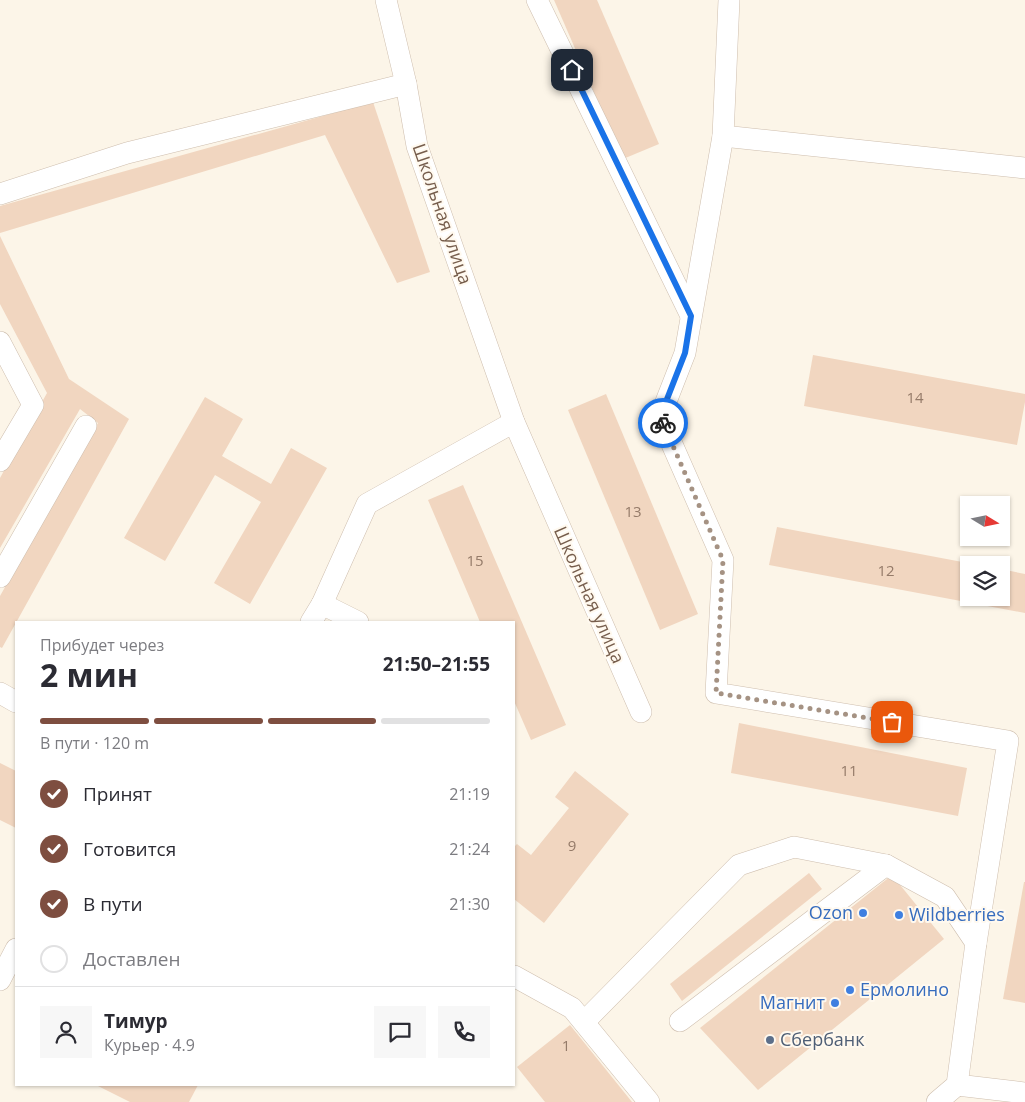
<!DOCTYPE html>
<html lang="ru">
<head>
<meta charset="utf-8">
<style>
  :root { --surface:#fff; --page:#f7f7f7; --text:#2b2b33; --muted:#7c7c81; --line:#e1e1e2; --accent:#7e4e40 }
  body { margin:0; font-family:"Open Sans",sans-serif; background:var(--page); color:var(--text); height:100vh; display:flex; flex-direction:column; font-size:19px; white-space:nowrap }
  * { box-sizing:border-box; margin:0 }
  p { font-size:16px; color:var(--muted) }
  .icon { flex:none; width:28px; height:28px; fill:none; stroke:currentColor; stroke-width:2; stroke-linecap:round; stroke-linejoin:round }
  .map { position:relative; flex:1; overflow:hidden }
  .details { position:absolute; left:15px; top:621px; width:500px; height:465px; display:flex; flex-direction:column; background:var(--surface); border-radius:0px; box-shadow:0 1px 4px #0004 }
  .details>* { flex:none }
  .needle { width:32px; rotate:100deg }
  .buttons { position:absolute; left:960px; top:496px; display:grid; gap:10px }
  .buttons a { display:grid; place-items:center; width:50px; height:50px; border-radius:0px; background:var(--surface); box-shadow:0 1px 4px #0004; font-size:25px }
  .pin { position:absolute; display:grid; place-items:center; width:42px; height:42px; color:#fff; margin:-21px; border-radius:10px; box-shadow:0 2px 8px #0006 }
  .courier { position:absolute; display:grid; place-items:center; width:50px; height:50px; margin:-25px; border:4px solid #1a73e8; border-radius:50%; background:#fff; color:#222; box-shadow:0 1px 6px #0007 }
  .head em { font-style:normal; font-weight:700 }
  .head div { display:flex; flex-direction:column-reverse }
  .head { display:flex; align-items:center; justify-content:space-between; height:85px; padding:0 25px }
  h1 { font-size:32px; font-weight:700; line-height:38px }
  .bar { display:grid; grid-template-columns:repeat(4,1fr); gap:8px 5px; align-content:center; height:60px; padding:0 25px }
  .bar i { height:6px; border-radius:4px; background:var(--line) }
  .bar .on { background:var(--accent) }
  .bar p { grid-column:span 4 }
  .line { display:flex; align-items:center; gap:12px; padding:0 25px; border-top:1px solid var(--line) }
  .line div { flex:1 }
  .round { display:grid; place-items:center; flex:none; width:52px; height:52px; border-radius:0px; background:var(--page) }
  ol { padding:0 25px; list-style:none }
  li { display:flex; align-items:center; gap:15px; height:55px }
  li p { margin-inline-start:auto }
  li .icon { padding:5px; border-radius:50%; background:var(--accent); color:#fff; stroke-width:4 }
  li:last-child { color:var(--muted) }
  li i { width:28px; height:28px; border:2px solid var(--line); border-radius:50% }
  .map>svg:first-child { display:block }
</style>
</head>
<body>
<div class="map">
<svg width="1025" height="1102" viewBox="0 0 1025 1102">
  <rect width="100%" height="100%" fill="#fcf5e8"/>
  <!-- building -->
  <g fill="#f1d6c0">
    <path d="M554,0H597L659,144L623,159Z"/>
    <path d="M373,102L430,272L397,283L325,135L0,233V206Z"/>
    <path d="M0,236L69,379L129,419L2,648L0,647V596L98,423L80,409L0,548V478L47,393L0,304Z"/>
    <path d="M813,355L1025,394V402L1017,445L804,406Z"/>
    <path d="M606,394L698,614L660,630L568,410Z"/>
    <path d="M205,397L243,419L222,456L271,484L291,448L327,468L250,604L214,583L261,502L215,475L165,561L124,538Z"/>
    <path d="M463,485L566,725L531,740L514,701V622H480L428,500Z"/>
    <path d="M777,527L973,564V565H969V598H1001V569L1025,574V613L769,565Z"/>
    <path d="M739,723L967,768L958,816L731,773Z"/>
    <path d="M0,763L16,771V828L0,820Z"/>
    <path d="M575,771L629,814L544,923L514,899V847L517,844L531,855L569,808L555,797Z"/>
    <path d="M809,873L822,889L682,1001L670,984Z"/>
    <path d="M892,875L944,939L758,1090L700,1028Z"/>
    <path d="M1024,882H1025V1003L1003,999Z"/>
    <path d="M570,1025L632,1102H545L517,1067Z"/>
    <path d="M96,1085H198L189,1102H130Z"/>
  </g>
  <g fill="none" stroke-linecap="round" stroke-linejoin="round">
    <defs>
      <g id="minor">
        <path d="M386,0L406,84L417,146L514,422L641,712"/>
        <path d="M537,0L691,316"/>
        <path d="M729,0L723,136L685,353L660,417L723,560L716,693L1008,741L976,943"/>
        <path d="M723,136L1025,168"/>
        <path d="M0,194L127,153L406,84"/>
        <path d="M0,342L33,405L0,461"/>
        <path d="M0,577L86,426"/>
        <path d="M322,604L358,622"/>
        <path d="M311,622L322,604L367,504L514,422"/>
        <path d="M0,693L16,702"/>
        <path d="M514,976L572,1008L649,1102"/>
        <path d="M0,980L16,949"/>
        <path d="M680,1021L886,865"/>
        <path d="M584,1022L739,865L794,847L886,865L945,897L976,943L957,1085L937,1102"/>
        <path d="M957,1085L1025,1093"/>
      </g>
    </defs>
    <!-- minor casing -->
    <use href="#minor" stroke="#cebeae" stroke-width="22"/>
    <!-- minor -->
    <use href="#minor" stroke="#fff" stroke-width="21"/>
  </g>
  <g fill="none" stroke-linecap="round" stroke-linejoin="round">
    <!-- done -->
    <path stroke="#a59283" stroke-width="5" stroke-dasharray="0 9" d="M663,423L723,560L716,693L892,722"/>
    <!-- route -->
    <path stroke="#1a73e8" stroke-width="6" d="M572,70L691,316L685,353L660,417L663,423"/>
  </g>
  <!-- markers -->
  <g fill="#3f7fe0" stroke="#fff9ef" stroke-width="2">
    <circle cx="863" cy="913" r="5"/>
    <circle cx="899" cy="915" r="5"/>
    <circle cx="850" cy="990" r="5"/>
    <circle cx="835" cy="1003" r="5"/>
  </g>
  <circle fill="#5c6f8a" stroke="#fff9ef" stroke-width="2" cx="770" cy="1040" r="5"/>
  <g text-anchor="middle" stroke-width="4" stroke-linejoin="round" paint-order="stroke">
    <!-- number labels -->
    <g font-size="15" fill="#957b69">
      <text x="915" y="403">14</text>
      <text x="633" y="517">13</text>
      <text x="475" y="566">15</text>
      <text x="886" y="576">12</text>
      <text x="849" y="776">11</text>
      <text x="572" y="851">9</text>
      <text x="566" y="1051">1</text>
    </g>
    <!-- street labels -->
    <g font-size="18" fill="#765d4c" stroke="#fff9ef">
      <text transform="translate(442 214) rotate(71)" y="6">Школьная улица</text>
      <text transform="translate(589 595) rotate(66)" y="6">Школьная улица</text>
    </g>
    <!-- shop labels -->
    <g font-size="18" fill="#366cbe" stroke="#fff9ef" text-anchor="end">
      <text x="853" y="919">Ozon</text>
      <text x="909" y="921" text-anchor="start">Wildberries</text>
      <text x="860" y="996" text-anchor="start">Ермолино</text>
      <text x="825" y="1009">Магнит</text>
    </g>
    <!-- service labels -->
    <g font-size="18" fill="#4e5e75" stroke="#fff9ef" text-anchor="start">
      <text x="780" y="1046">Сбербанк</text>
    </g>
  </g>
</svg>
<div class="buttons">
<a><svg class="needle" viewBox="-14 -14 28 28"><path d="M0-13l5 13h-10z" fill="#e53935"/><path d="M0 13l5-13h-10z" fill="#7c7c81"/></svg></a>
<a><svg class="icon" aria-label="layers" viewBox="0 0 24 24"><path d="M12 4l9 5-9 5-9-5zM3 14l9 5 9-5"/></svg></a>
</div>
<div class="pin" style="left:892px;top:722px;background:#ea580c"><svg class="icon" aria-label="bag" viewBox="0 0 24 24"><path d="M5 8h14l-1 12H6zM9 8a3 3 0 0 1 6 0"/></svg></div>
<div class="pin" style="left:572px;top:70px;background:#1f2937"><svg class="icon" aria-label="home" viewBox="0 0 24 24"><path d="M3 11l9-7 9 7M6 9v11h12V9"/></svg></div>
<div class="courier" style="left:663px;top:423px"><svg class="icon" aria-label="bike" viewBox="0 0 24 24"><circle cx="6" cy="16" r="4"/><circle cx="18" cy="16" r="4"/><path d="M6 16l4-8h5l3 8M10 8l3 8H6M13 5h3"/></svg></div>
<section class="details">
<div class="head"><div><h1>2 мин</h1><p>Прибудет через</p></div><em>21:50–21:55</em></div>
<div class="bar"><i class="on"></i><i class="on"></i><i class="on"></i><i></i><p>В пути · 120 m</p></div>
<ol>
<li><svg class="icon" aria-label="check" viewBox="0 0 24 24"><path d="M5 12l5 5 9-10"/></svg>Принят<p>21:19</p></li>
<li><svg class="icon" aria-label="check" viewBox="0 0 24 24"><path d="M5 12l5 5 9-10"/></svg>Готовится<p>21:24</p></li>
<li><svg class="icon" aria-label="check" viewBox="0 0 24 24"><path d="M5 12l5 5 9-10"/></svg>В пути<p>21:30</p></li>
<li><i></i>Доставлен</li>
</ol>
<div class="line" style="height:90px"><a class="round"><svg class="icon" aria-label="person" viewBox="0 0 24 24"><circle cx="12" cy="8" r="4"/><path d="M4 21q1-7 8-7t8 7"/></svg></a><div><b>Тимур</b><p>Курьер · 4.9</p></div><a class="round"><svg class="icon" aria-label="chat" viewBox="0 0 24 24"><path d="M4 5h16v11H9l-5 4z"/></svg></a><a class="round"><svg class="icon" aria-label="phone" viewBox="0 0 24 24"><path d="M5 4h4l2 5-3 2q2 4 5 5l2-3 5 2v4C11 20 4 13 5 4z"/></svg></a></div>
</section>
</div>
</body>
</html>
